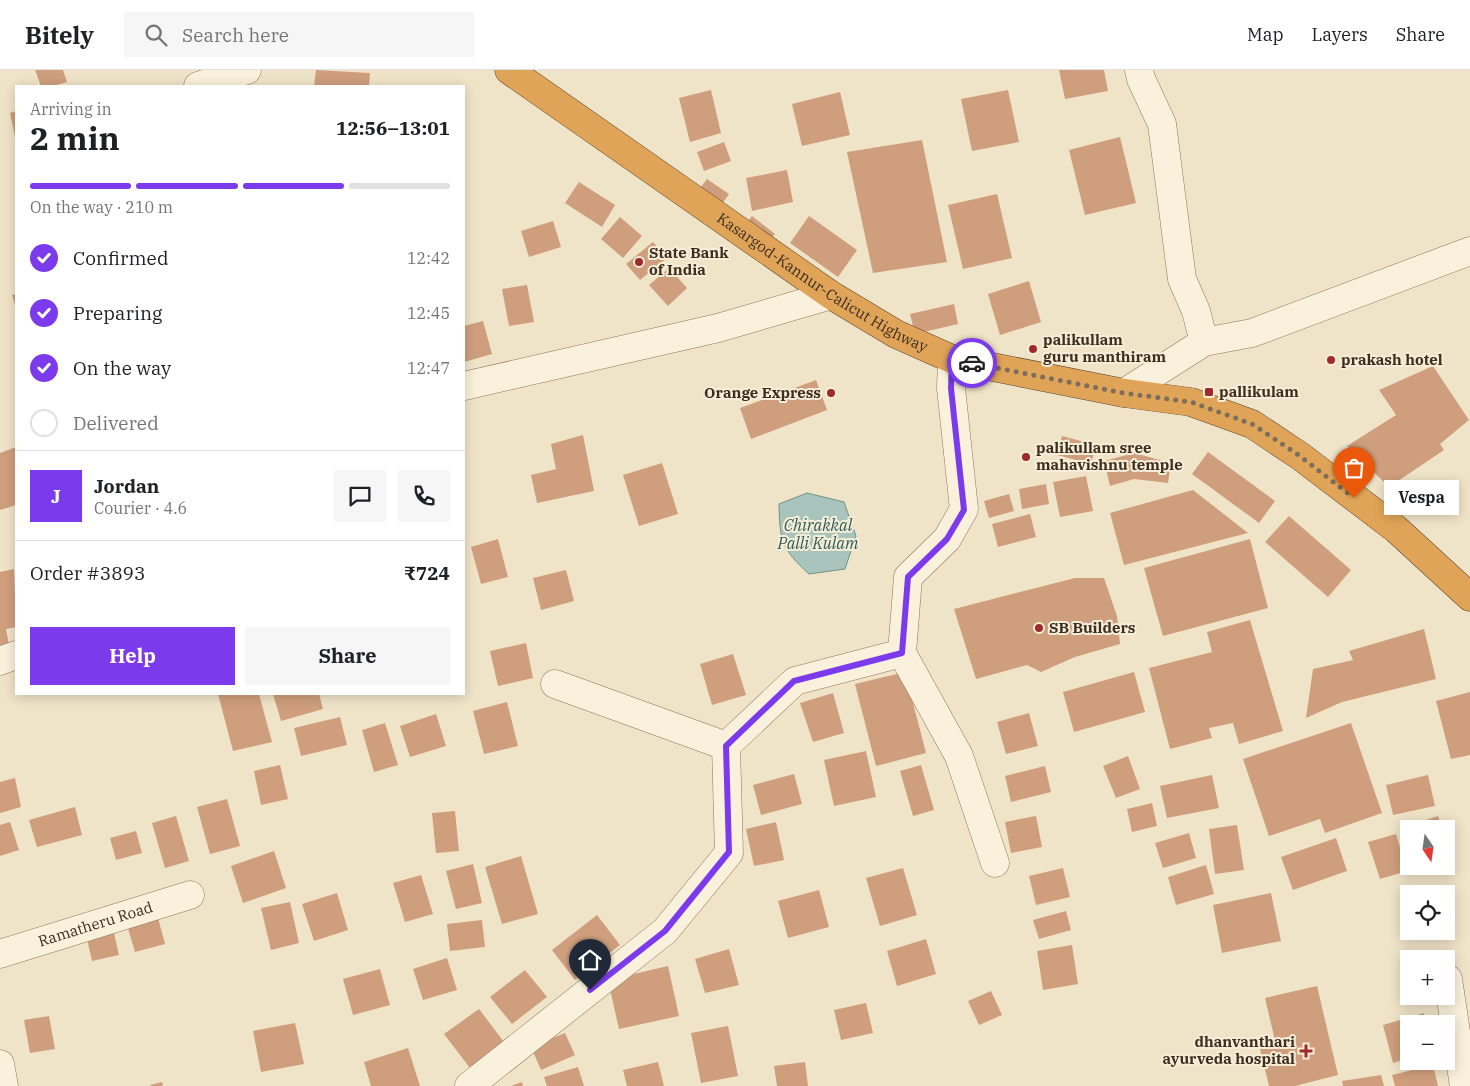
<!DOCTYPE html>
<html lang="en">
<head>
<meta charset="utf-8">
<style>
  :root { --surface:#fff; --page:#f6f6f6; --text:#202124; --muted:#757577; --line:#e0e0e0; --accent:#7c3aed }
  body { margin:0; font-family:"IBM Plex Serif",serif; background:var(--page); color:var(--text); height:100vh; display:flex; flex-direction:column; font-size:19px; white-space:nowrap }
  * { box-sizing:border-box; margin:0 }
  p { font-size:16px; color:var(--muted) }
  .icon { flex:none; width:28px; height:28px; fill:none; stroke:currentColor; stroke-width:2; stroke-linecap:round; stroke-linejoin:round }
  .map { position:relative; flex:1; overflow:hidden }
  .details { position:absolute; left:15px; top:15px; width:450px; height:610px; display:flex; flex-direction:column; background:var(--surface); border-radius:0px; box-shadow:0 2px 12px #0003 }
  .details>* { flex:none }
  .needle { width:32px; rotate:167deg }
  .fabs { position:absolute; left:1400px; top:750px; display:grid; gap:10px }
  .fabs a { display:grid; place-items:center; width:55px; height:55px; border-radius:0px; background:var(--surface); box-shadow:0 2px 12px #0003; font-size:25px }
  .pin { position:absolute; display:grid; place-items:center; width:42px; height:42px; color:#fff; margin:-51px -21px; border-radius:50% 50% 50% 0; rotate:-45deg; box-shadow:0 0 5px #0007 }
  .pin .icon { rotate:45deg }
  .courier { position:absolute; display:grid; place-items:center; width:50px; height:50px; margin:-25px; border:4px solid #7c3aed; border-radius:50%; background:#fff; color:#222; box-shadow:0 1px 6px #0007 }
  .bubble { position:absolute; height:35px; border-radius:0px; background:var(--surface); box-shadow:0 2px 12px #0003; font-size:16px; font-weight:700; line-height:35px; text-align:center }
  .overview em { font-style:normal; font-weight:700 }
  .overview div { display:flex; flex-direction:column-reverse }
  .overview { display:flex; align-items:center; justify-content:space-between; height:85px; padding:0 15px }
  h1 { font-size:32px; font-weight:700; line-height:38px }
  .bar { display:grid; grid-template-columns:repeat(4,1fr); gap:8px 5px; align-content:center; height:60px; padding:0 15px }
  .bar i { height:6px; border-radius:4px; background:var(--line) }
  .bar .on { background:var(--accent) }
  .bar p { grid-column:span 4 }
  .line { display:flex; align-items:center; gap:12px; padding:0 15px; border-top:1px solid var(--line) }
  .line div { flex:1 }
  .round { display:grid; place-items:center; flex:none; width:52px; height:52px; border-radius:0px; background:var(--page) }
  ol { padding:0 15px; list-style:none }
  li { display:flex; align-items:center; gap:15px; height:55px }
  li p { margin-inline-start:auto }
  li .icon { padding:5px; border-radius:50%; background:var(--accent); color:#fff; stroke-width:4 }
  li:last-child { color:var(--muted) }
  li i { width:28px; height:28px; border:2px solid var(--line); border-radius:50% }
  .cta { display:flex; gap:10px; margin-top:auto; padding:10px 15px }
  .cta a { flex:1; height:58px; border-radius:0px; background:var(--accent); color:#fff; font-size:20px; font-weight:700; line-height:58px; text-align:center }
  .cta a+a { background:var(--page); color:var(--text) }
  header { display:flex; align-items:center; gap:30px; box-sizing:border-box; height:70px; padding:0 25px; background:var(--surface); border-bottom:1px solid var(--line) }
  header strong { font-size:24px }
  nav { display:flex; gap:28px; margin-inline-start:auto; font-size:18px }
  .search { width:350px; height:45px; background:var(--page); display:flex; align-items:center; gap:12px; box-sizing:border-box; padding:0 18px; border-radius:0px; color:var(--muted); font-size:19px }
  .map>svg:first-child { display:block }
</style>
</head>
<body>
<header>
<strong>Bitely</strong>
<div class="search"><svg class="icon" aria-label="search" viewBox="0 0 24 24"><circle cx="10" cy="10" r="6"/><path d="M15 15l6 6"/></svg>Search here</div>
<nav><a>Map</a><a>Layers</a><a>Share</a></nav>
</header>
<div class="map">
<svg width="1470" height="1016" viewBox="0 0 1470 1016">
  <rect width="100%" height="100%" fill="#f0e4c8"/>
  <!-- water -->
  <path fill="#a9c4bc" stroke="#6f938a" d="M807,423L844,432L856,466L845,499L809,504C781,478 780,472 779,434Z"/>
  <!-- building -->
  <g fill="#cf9f7d">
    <path d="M35,0H63L67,12L53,16H41Z"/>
    <path d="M316,0L370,3L369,16H314Z"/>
    <path d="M1059,0H1104L1108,21L1065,29Z"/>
    <path d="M711,20L721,63L690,72L679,28Z"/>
    <path d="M1008,20L1019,72L972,81L961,29Z"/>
    <path d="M840,22L850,65L802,76L792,34Z"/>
    <path d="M16,41V67H15L10,43Z"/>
    <path d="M1120,67L1136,133L1085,145L1069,80Z"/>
    <path d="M922,70L947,192L873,203L847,82Z"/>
    <path d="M724,72L731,91L704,101L697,82Z"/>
    <path d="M787,100L793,132L752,141L746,108Z"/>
    <path d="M707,109L729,124L718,140L696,124Z"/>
    <path d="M579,112L615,135L602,157L565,133Z"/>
    <path d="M997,124L1012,188L963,199L948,135Z"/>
    <path d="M752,146L775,164L765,176L743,157Z"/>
    <path d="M809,146L857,180L838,207L790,173Z"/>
    <path d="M620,147L642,166L623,188L601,169Z"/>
    <path d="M553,151L561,177L529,187L521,161Z"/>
    <path d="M653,172L667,188L640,210L626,194Z"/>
    <path d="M669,198L687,218L668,236L649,215Z"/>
    <path d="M1029,211L1041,252L1000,265L988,224Z"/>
    <path d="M527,215L534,252L509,256L502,219Z"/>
    <path d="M16,224V238L12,225Z"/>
    <path d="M954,234L958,254L915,264L910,244Z"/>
    <path d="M483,251L492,284L464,292V256Z"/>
    <path d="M1433,296L1469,350L1440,374L1444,380L1389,417L1347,376L1396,345L1379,320Z"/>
    <path d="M816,310L827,340L751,369L740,338Z"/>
    <path d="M583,365L594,421L537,433L531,405L556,399L551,374Z"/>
    <path d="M1062,366L1096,375L1091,394L1057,385Z"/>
    <path d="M16,377V435L0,440V383Z"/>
    <path d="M1208,382L1275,431L1259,453L1192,404Z"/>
    <path d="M1134,383L1171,393L1168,413L1134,409L1110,416L1104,391Z"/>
    <path d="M662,393L678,444L639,456L623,405Z"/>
    <path d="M1086,406L1093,441L1060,447L1053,412Z"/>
    <path d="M1046,414L1049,434L1022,439L1019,419Z"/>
    <path d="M1193,420L1248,463L1124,495L1110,443Z"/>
    <path d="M1009,424L1014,441L989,448L984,431Z"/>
    <path d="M1030,444L1036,467L998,477L992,454Z"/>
    <path d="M1289,446L1351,500L1328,527L1265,472Z"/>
    <path d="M498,469L508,507L481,514L471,477Z"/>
    <path d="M1250,469L1268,538L1163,566L1144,498Z"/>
    <path d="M14,499L16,557L6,559L9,575L0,577V502Z"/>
    <path d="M566,500L574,531L541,540L533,508Z"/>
    <path d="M1075,508H1104L1117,546L1120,574L1075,587L1041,602L1027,595L976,609L954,539Z"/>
    <path d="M1250,550L1283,661L1239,674L1233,653L1209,658L1212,668L1170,679L1149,598L1212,582L1207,562Z"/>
    <path d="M1424,559L1436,609L1342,632L1306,648L1313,599L1353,590L1349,581Z"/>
    <path d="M526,573L533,608L498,616L490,581Z"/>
    <path d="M733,584L746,625L712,635L700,594Z"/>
    <path d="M905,602L926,683L876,696L855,614Z"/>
    <path d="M1134,602L1145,642L1074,662L1063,622Z"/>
    <path d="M1470,622V685L1451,689L1436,631Z"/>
    <path d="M833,623L844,663L813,672L800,633Z"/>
    <path d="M218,624H259L272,672L233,681Z"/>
    <path d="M273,624H319L323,639L281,651Z"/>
    <path d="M507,632L518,676L484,684L473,641Z"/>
    <path d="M1029,643L1038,676L1006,684L997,652Z"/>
    <path d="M436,644L446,676L410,687L400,656Z"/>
    <path d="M340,647L347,675L301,686L294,658Z"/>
    <path d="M385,653L398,695L374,702L362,660Z"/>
    <path d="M1351,653L1382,743L1325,763L1320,749L1269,766L1243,689Z"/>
    <path d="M866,681L876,727L834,736L824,690Z"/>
    <path d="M1128,686L1140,719L1116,728L1103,696Z"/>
    <path d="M280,695L288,729L261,735L254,701Z"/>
    <path d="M921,695L934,740L913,746L900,701Z"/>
    <path d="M1045,696L1051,722L1011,732L1005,706Z"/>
    <path d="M794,704L802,734L761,745L753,715Z"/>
    <path d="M1212,705L1219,738L1167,748L1160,716Z"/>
    <path d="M1428,705L1435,736L1393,745L1386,715Z"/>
    <path d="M15,708L21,737L0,743V712Z"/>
    <path d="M227,729L240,776L210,784L197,737Z"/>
    <path d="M1152,733L1157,756L1132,762L1127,739Z"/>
    <path d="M75,737L82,765L37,777L29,750Z"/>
    <path d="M455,741L459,781L436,783L432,743Z"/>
    <path d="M176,746L189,791L165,798L152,753Z"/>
    <path d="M1036,746L1042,777L1011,783L1005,752Z"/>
    <path d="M1438,746L1442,759H1409L1408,768L1405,757Z"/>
    <path d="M10,752L19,780L0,786V755Z"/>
    <path d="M776,752L784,790L754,796L746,759Z"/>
    <path d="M1237,755L1244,800L1215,804L1209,759Z"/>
    <path d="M136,761L142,783L116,790L110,768Z"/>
    <path d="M1189,763L1196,788L1163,798L1155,773Z"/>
    <path d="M1396,764L1407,801L1380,809L1368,772Z"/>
    <path d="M1336,768L1347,801L1293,820L1281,787Z"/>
    <path d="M274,781L286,818L243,833L231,796Z"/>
    <path d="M521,786L538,844L502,854L485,797Z"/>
    <path d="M473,794L482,833L456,839L446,801Z"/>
    <path d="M1206,795L1214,824L1176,835L1168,807Z"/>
    <path d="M903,798L917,845L880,856L866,808Z"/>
    <path d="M1063,798L1070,827L1036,835L1029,806Z"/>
    <path d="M421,805L433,844L405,852L393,813Z"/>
    <path d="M819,820L829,857L788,868L778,831Z"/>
    <path d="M337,823L348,860L314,871L302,834Z"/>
    <path d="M1271,823L1281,871L1222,883L1213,835Z"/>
    <path d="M290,832L299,873L271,880L261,838Z"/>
    <path d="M154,833L165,874L135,882L123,842Z"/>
    <path d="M109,841L119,885L92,891L82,847Z"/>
    <path d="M1066,841L1071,860L1039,869L1033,850Z"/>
    <path d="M597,845L620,875L575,910L552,880Z"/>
    <path d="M482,850L485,877L450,881L447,854Z"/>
    <path d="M926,869L936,904L897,916L887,881Z"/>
    <path d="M1072,875L1078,914L1043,920L1037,881Z"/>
    <path d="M729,879L739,915L705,923L695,889Z"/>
    <path d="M447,888L457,920L423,930L413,899Z"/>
    <path d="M668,896L679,946L619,959L608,910Z"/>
    <path d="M380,899L390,935L353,945L343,909Z"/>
    <path d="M525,900L547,927L512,954L490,927Z"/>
    <path d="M1317,916L1338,1005L1295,1016H1269L1260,979L1276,975L1265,928Z"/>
    <path d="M991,921L1002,945L979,955L968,931Z"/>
    <path d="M866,933L873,963L841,970L834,940Z"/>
    <path d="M479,939L504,972L470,998L444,964Z"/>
    <path d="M1424,943L1427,954H1409V988L1393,993L1383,955Z"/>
    <path d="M49,946L55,979L30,983L24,950Z"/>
    <path d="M295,953L304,994L261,1002L253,961Z"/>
    <path d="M728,956L738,1006L701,1013L691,963Z"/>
    <path d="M565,963L575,985L541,1000L531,977Z"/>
    <path d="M408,978L420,1016H371L364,992Z"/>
    <path d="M658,992L664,1016H627L623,1000Z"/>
    <path d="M805,992L808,1016H777L774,996Z"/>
    <path d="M1433,995L1438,1016H1395L1392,1005Z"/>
    <path d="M578,997L584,1016H547L544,1007Z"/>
    <path d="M1381,1005L1384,1016H1343L1342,1011Z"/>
    <path d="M162,1012L163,1016H151L150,1015Z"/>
    <path d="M522,1012L523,1016H511Z"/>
  </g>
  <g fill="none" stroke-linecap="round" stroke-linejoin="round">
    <defs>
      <g id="minor">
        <path d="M1139,0L1141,9L1162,54L1182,209L1196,241L1204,272"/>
        <path d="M198,16L247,0"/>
        <path d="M952,289L951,318L964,439L947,469L908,507L902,583L959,686L995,793"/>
        <path d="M464,316L718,258L831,225"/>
        <path d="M1124,323L1204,272L1252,263L1470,181"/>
        <path d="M0,591L16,585"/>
        <path d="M555,614L726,676"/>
        <path id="s1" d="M0,884L190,825"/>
        <path d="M1448,909L1464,1016"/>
        <path d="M0,994L4,1016"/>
        <path d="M469,1016L665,861L729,783L726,676L795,611L902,583"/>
      </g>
      <g id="highway">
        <path id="s2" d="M509,0L831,225L896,264L952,289L1124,323L1191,332L1252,354L1300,386L1396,459L1470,527"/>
      </g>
    </defs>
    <!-- minor casing -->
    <use href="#minor" stroke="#8d765c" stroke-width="29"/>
    <!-- highway casing -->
    <use href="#highway" stroke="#5b4430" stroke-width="29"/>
    <!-- minor -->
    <use href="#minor" stroke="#faf1dc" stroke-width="28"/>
    <!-- highway -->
    <use href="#highway" stroke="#e0a458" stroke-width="28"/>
  </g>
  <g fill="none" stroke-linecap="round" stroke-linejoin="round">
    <!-- done -->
    <path stroke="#7c6e5b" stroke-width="5" stroke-dasharray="0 9" d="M972,293L1124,323L1191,332L1252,354L1300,386L1354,428"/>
    <!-- route -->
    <path stroke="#7c3aed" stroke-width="6" d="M590,920L665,861L729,782L726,676L794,611L902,583L908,507L947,469L964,440L951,318L952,289L972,293"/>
  </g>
  <!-- markers -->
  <g fill="#9e2a2b" stroke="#f7eed8" stroke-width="2">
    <circle cx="639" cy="192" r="5"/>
    <circle cx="1033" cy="279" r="5"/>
    <circle cx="1331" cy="290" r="5"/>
    <rect x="1204" y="317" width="10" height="10" rx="2.5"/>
    <circle cx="831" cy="323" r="5"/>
    <circle cx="1026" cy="387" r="5"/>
    <circle cx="1039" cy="558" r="5"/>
    <path d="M1303.5 973.5h5v5h5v5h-5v5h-5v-5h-5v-5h5z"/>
  </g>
  <g text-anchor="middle" stroke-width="4" stroke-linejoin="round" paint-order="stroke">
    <!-- poi labels -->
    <g font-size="15" font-weight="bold" fill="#3d2e20" stroke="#f7eed8" text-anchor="start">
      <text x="649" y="188">State Bank<tspan x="649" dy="17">of India</tspan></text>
      <text x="1043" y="275">palikullam<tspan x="1043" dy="17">guru manthiram</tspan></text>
      <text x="1341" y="295">prakash hotel</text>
      <text x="1219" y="327">pallikulam</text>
      <text x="821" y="328" text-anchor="end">Orange Express</text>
      <text x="1036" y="383">palikullam sree<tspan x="1036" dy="17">mahavishnu temple</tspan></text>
      <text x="1049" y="563">SB Builders</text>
      <text x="1295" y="977" text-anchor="end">dhanvanthari<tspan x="1295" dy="17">ayurveda hospital</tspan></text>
    </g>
    <!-- street labels -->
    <g font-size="15" fill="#3d2e20" stroke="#f7eed8">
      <text dy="5" stroke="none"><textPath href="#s2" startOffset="379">Kasargod-Kannur-Calicut Highway</textPath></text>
      <text dy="5" stroke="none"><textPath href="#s1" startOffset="100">Ramatheru Road</textPath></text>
    </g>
    <!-- water labels -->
    <g font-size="16" font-style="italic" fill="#2f5d5a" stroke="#f7eed8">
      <text x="818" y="461">Chirakkal<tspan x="818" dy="18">Palli Kulam</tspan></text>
    </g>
  </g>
</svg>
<div class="fabs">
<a><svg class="needle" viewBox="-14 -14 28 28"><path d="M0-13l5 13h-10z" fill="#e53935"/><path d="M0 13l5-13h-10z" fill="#757577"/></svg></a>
<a><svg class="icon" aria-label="locate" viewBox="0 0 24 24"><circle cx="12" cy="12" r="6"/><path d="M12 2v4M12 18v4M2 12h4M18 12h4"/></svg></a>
<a>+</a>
<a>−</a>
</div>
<div class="pin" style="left:1354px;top:428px;background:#ea580c"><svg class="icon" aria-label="bag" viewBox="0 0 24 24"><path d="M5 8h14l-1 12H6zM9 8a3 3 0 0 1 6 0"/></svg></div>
<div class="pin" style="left:590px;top:920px;background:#1f2937"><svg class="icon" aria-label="home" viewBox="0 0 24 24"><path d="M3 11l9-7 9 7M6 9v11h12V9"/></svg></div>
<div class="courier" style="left:972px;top:293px"><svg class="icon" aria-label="car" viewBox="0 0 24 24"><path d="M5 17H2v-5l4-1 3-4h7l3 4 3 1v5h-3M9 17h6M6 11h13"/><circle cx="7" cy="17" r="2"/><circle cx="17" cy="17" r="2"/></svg></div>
<div class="bubble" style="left:1384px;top:410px;width:75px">Vespa</div>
<section class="details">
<div class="overview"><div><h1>2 min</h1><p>Arriving in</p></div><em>12:56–13:01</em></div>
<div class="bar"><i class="on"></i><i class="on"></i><i class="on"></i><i></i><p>On the way · 210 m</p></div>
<ol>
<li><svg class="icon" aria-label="check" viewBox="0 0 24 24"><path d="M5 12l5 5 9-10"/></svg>Confirmed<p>12:42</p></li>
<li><svg class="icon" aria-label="check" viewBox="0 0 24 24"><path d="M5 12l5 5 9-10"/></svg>Preparing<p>12:45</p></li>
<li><svg class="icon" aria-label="check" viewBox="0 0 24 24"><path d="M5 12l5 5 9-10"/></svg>On the way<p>12:47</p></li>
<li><i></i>Delivered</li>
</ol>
<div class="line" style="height:90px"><b class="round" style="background:var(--accent);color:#fff">J</b><div><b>Jordan</b><p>Courier · 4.6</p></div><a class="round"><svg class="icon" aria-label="chat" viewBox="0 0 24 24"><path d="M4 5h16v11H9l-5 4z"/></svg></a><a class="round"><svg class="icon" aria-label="phone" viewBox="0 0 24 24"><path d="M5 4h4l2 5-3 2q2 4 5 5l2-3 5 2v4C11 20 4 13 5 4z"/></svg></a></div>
<div class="line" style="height:65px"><div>Order #3893</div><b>₹724</b></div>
<div class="cta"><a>Help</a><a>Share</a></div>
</section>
</div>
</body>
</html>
